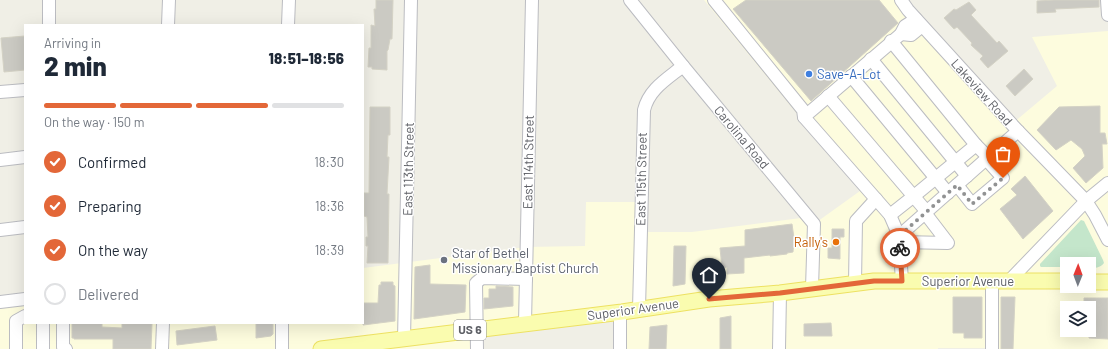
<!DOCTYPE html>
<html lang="en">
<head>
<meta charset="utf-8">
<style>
  :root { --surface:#fff; --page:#f2f2f3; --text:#1f2937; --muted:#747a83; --line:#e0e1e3; --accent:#e36738 }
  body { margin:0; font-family:Barlow,sans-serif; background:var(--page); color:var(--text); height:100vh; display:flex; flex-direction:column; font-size:15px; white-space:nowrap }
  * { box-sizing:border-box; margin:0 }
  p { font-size:13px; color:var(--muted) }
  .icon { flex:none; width:22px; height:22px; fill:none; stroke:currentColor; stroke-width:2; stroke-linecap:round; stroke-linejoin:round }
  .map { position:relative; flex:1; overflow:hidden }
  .sheet { position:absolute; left:24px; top:24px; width:340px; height:300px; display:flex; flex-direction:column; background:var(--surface); border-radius:0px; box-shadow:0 4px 16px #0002 }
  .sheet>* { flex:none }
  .needle { width:26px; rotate:1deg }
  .fabs { position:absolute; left:1060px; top:257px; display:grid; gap:8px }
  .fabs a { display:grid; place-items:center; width:36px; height:36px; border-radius:0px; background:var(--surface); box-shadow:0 4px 16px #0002; font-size:20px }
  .pin { position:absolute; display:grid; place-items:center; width:34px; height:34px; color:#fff; margin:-41px -17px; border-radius:50% 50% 50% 0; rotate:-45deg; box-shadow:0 0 4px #0007 }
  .pin .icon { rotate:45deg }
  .courier { position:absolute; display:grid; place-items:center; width:40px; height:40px; margin:-20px; border:3px solid #e36738; border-radius:50%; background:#fff; color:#222; box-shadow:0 1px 5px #0007 }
  .overview em { font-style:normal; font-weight:800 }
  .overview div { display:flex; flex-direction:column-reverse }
  .overview { display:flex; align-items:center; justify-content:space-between; height:68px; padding:0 20px }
  h1 { font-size:26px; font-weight:800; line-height:30px }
  .bar { display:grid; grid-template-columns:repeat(4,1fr); gap:6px 4px; align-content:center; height:48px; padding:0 20px }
  .bar i { height:5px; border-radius:3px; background:var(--line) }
  .bar .on { background:var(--accent) }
  .bar p { grid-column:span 4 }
  ol { padding:0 20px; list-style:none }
  li { display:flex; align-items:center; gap:12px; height:44px }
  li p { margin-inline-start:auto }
  li .icon { padding:4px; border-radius:50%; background:var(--accent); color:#fff; stroke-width:4 }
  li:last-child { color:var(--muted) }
  li i { width:22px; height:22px; border:2px solid var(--line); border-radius:50% }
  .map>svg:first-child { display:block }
</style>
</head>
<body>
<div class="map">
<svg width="1108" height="349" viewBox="0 0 1108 349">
  <rect width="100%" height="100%" fill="#f0efe6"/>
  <!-- commercial -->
  <path fill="#fdfcde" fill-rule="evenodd" d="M704,0H901L1012,124L1057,86L1032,37L1108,31V349H992V348H938V349H620V312L477,330L476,349H0V302L25,299V323H363V268L526,247L585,246L586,202H641V232H692L809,217L814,224L860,191ZM1067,264H1089V286H1067ZM1067,308H1089V330H1067Z"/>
  <!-- green -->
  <path fill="#c4e6cb" d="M1081,220L1084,221L1103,260L1104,263C1100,268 1095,268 1089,268V264H1067V267H1041L1040,266V264Z"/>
  <!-- building -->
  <g fill="#cbcac3" stroke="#d4d2c5">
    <path d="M376,0H393L392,39H390L388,50L387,51V70L372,69V67H368L369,48H371V25L375,26L374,9H376Z"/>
    <path d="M746,0H879L898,23L811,101L733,9Z"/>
    <path d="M1054,0H1099V7L1055,9L1056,12L1037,13V1Z"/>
    <path d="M969,2L976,10L971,15L997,43L999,41L1008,51L988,68L980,59L983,56L971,45L972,43L957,27L954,29L944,18L954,9L956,10Z"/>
    <path d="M25,36V70L4,72L1,38Z"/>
    <path d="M1024,69L1033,79L1015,96L1006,86Z"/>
    <path d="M1100,106V133H1105L1107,144H1102L1103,168L1086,183L1073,168L1085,156L1082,149L1071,140L1056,150L1037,130L1059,107Z"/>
    <path d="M370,107H390V135H388L387,157H389L387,194H389L388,263H367L368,246H366V237H368L367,217L364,216V193H369Z"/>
    <path d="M1025,176L1053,211L1023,239L1000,209L1017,195L1011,189Z"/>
    <path d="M792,224L794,238L793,252L787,253V254L770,256V255L744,258V273L727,274V267L722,268L720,248L745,246V230Z"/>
    <path d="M832,229H844V237H840V259L828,258V248H832Z"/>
    <path d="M674,246H686L685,284L673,286Z"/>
    <path d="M430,265V284L466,285L465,312L414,319L415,267Z"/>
    <path d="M381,282H393V285L395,286V321L363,325V303H378L379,285H381Z"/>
    <path d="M496,286L513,287V306L484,309V298H489V289H496Z"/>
    <path d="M953,297H982V338H964V333H953Z"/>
    <path d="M1001,297H1015L1013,349H1001Z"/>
    <path d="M1084,298H1108V339L1089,338V308H1084Z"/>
    <path d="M731,316V349H720V318Z"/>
    <path d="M72,323H102V327L122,328V324L152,323L151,349H113V339H74V338H72Z"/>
    <path d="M256,323H273V334L271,336L256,338Z"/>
    <path d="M831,323L832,336H804V324Z"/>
    <path d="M667,325L666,349H649L650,327Z"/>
    <path d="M215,326L217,340L177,345L176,331Z"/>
  </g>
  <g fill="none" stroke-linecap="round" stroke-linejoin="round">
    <defs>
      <g id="minor">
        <path d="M630,0L683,66L814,224L812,288"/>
        <path d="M714,0L803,110L804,117L890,215L899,236L902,281"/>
        <path d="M901,0L908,10L1018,131L1086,201L1095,215L1108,240"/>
        <path d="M1107,0L1108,15"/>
        <path d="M49,25V0"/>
        <path d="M168,25L169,0"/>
        <path d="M288,25L289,0"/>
        <path d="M901,34L911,35L922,26"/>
        <path d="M891,41L976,145"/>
        <path d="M871,59L967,176"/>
        <path d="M851,76L948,193"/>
        <path d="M0,92L25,90"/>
        <path d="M828,96L927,212"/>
        <path d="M804,117L901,34L905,26L916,19"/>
        <path d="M0,160L25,157"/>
        <path d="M957,185L972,204L1003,178L986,159"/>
        <path d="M890,215L914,196L976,145L988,157"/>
        <path d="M0,230L25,227"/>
        <path d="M899,236L1018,131"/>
        <path d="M900,242L948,243L925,213"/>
        <path d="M1009,281L1086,201L1108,183"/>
        <path d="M855,283L856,221L876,199"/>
        <path d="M0,302L25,299"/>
        <path d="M639,309L644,110C649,89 667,79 683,66"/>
        <path d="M620,312V349"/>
        <path d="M63,323V347L66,349"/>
        <path d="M282,323V349"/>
        <path d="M525,323L532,0"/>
        <path d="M404,339L411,0"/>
        <path d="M16,349V321L25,316"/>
        <path d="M43,349V323"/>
        <path d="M162,349L163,323"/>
        <path d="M477,349L476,283L482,278L526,279"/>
        <path d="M779,349L780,293"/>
        <path d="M992,349V281"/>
      </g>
      <g id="major">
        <path d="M1089,282H1108"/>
        <path d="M321,349L622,312L709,299L780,293L874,281H1067"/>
      </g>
    </defs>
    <!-- minor casing -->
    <use href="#minor" stroke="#bbbcc1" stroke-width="14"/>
    <!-- major casing -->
    <use href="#major" stroke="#ede162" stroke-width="17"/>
    <!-- minor -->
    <use href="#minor" stroke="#fff" stroke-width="12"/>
    <!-- major -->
    <use href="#major" stroke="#fafcaf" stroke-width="15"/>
  </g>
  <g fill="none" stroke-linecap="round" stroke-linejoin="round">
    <!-- done -->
    <path stroke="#919293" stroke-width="4" stroke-dasharray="0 7.2" d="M900,248L899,236L957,185L972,204L1003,178"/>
    <!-- route -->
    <path stroke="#e36738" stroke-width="5" d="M709,299L780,293L874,281H902L900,248"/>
  </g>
  <!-- markers -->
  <circle fill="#3f7fe0" stroke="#fff" stroke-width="1.5" cx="809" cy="74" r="4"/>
  <circle fill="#e8710a" stroke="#fff" stroke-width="1.5" cx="836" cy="242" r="4"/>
  <circle fill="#6b7280" stroke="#fff" stroke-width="1.5" cx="444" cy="260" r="4"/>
  <g text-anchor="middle" stroke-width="3" stroke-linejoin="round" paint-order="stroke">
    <!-- shield labels -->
    <rect fill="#fff" stroke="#8e9094" stroke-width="1" x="454" y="320" width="32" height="20" rx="3"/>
    <g font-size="12" font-weight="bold" fill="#5e6066">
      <text x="470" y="334">US 6</text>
    </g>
    <!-- shop labels -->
    <g font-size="13" fill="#366cbe" stroke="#fff" text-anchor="start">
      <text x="817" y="79">Save-A-Lot</text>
    </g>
    <!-- street labels -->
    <g font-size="13" fill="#5e6066" stroke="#fff">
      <text transform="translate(982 92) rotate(48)" y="5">Lakeview Road</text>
      <text transform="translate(742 137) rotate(50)" y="5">Carolina Road</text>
      <text transform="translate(528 162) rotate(-89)" y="5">East 114th Street</text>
      <text transform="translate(408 169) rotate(-89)" y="5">East 113th Street</text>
      <text transform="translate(641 179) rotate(-89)" y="5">East 115th Street</text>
      <text x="968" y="286">Superior Avenue</text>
      <text transform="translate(633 309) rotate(-8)" y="5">Superior Avenue</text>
    </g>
    <!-- food labels -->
    <g font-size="13" fill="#c56008" stroke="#fff" text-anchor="end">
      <text x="828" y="247">Rally's</text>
    </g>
    <!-- worship labels -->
    <g font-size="13" fill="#5b616d" stroke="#fff" text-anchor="start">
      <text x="452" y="258">Star of Bethel<tspan x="452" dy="15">Missionary Baptist Church</tspan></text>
    </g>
  </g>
</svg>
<div class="fabs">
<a><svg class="needle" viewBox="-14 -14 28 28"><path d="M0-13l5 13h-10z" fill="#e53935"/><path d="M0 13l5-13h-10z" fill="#747a83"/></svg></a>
<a><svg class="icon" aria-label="layers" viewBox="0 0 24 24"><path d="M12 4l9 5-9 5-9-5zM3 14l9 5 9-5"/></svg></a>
</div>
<div class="pin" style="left:1003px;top:178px;background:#ea580c"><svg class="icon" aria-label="bag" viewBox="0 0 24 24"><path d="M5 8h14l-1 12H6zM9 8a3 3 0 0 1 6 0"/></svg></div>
<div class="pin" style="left:709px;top:299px;background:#1f2937"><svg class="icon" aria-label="home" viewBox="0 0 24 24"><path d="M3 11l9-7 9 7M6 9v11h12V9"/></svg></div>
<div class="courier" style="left:900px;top:248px"><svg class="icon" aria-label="bike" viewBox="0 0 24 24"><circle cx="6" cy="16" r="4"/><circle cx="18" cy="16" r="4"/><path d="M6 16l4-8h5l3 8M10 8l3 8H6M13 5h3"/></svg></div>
<section class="sheet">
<div class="overview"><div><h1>2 min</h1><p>Arriving in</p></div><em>18:51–18:56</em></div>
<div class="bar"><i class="on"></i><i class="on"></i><i class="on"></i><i></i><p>On the way · 150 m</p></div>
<ol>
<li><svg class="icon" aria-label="check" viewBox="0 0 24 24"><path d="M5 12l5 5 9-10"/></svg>Confirmed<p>18:30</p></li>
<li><svg class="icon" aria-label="check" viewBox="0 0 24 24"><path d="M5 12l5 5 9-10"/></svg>Preparing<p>18:36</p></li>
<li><svg class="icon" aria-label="check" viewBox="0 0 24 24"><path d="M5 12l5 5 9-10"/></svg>On the way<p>18:39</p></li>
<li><i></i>Delivered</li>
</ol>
</section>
</div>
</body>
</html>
